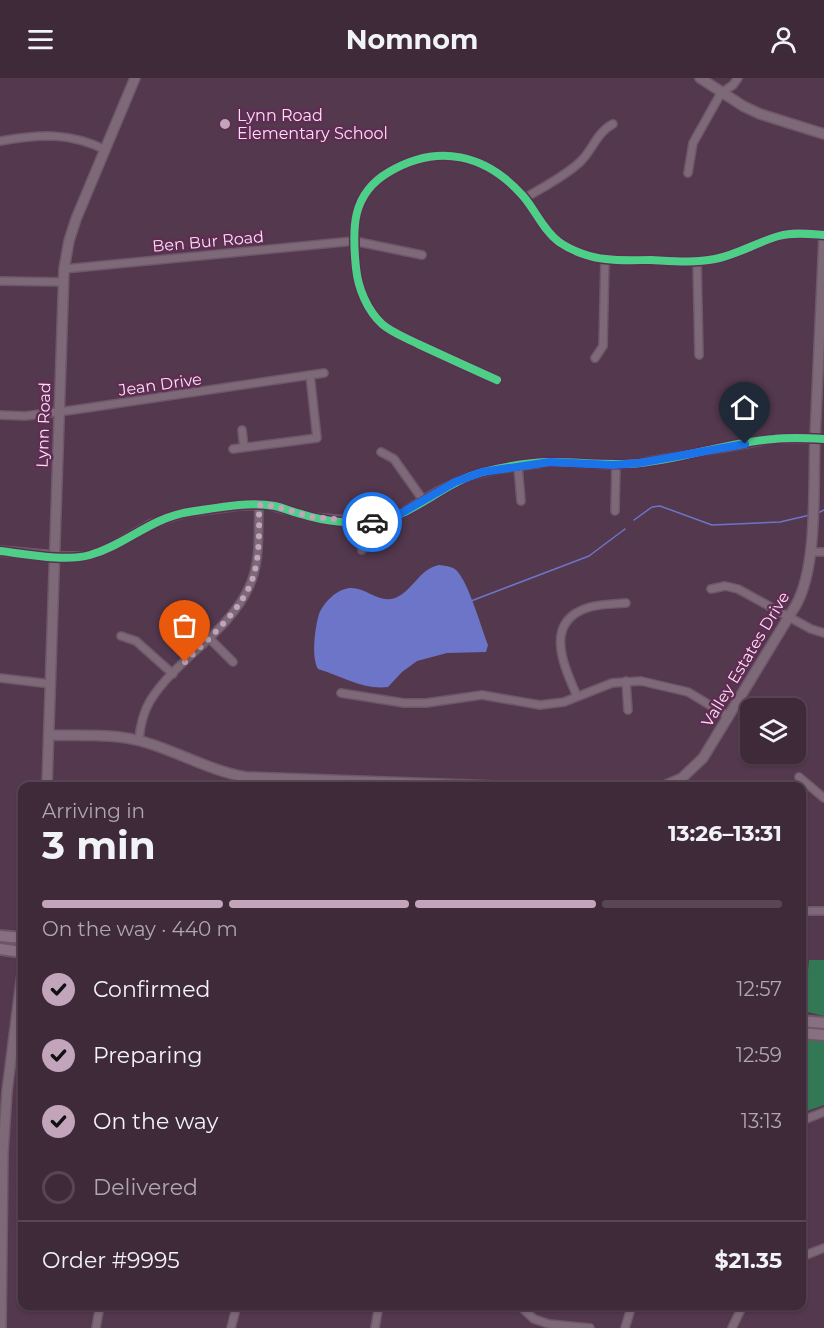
<!DOCTYPE html>
<html lang="en">
<head>
<meta charset="utf-8">
<style>
  :root { --surface:#3f2a3a; --page:#4a3645; --text:#f1f3f6; --muted:#ada7af; --line:#584654; --accent:#c2a5bb }
  body { margin:0; font-family:Montserrat,sans-serif; background:var(--page); color:var(--text); height:100vh; display:flex; flex-direction:column; font-size:22px; white-space:nowrap }
  * { box-sizing:border-box; margin:0 }
  p { font-size:20px; color:var(--muted) }
  .icon { flex:none; width:33px; height:33px; fill:none; stroke:currentColor; stroke-width:2; stroke-linecap:round; stroke-linejoin:round }
  .map { position:relative; flex:1; overflow:hidden }
  .drawer { position:absolute; left:18px; top:704px; width:788px; height:528px; display:flex; flex-direction:column; background:var(--surface); border-radius:12px; box-shadow:0 2px 4px #0004,0 0 0 2px var(--line) }
  .drawer>* { flex:none }
  .tools { position:absolute; left:740px; top:620px; display:grid; gap:12px }
  .tools a { display:grid; place-items:center; width:66px; height:66px; border-radius:12px; background:var(--surface); box-shadow:0 2px 4px #0004,0 0 0 2px var(--line); font-size:30px }
  .pin { position:absolute; display:grid; place-items:center; width:51px; height:51px; color:#fff; margin:-62px -26px; border-radius:50% 50% 50% 0; rotate:-45deg; box-shadow:0 0 6px #0007 }
  .pin .icon { rotate:45deg }
  .courier { position:absolute; display:grid; place-items:center; width:60px; height:60px; margin:-30px; border:4px solid #1a73e8; border-radius:50%; background:#fff; color:#222; box-shadow:0 2px 8px #0007 }
  .overview em { font-style:normal; font-weight:700 }
  .overview div { display:flex; flex-direction:column-reverse }
  .overview { display:flex; align-items:center; justify-content:space-between; height:102px; padding:0 24px }
  h1 { font-size:39px; font-weight:700; line-height:45px }
  .bar { display:grid; grid-template-columns:repeat(4,1fr); gap:9px 6px; align-content:center; height:72px; padding:0 24px }
  .bar i { height:8px; border-radius:4px; background:var(--line) }
  .bar .on { background:var(--accent) }
  .bar p { grid-column:span 4 }
  .line { display:flex; align-items:center; gap:15px; padding:0 24px; border-top:2px solid var(--line) }
  .line div { flex:1 }
  ol { padding:0 24px; list-style:none }
  li { display:flex; align-items:center; gap:18px; height:66px }
  li p { margin-inline-start:auto }
  li .icon { padding:6px; border-radius:50%; background:var(--accent); color:#111; stroke-width:4 }
  li:last-child { color:var(--muted) }
  li i { width:33px; height:33px; border:3px solid var(--line); border-radius:50% }
  header { display:flex; justify-content:space-between; align-items:center; height:78px; padding:0 24px; background:var(--surface); font-size:27px; font-weight:700 }
  .map>svg:first-child { display:block }
</style>
</head>
<body>
<header><svg class="icon" aria-label="menu" viewBox="0 0 24 24"><path d="M4 6h16M4 12h16M4 18h16"/></svg>Nomnom<svg class="icon" aria-label="person" viewBox="0 0 24 24"><circle cx="12" cy="8" r="4"/><path d="M4 21q1-7 8-7t8 7"/></svg></header>
<div class="map">
<svg width="824" height="1250" viewBox="0 0 824 1250">
  <rect width="100%" height="100%" fill="#54384e"/>
  <!-- forest -->
  <g fill="#337854">
    <path d="M809,882H824V938L804,933Z"/>
    <path d="M801,961L824,963V1027L801,1035Z"/>
  </g>
  <!-- water -->
  <path fill="#6d75c8" d="M439,487C446,488 452,488 457,493C469,506 481,549 488,567L486,574L447,575L417,583L402,594L388,609C363,612 341,598 318,591C311,579 315,549 319,536C324,524 337,511 350,510C366,509 379,526 395,520C413,513 419,491 439,487Z"/>
  <g fill="none" stroke-linecap="round" stroke-linejoin="round">
    <!-- stream -->
    <g stroke="#6d75c8" stroke-width="1.5">
      <path d="M818,435L824,432"/>
      <path d="M634,442L652,429L660,428L712,447L780,444L810,437"/>
      <path d="M471,523L589,478L625,451"/>
    </g>
    <defs>
      <g id="street">
        <path d="M0,63C40,56 69,54 106,72"/>
        <path d="M688,95L693,65L721,15L733,7L738,0"/>
        <path d="M525,120C543,109 564,99 580,84C592,73 597,54 613,46"/>
        <path d="M697,183L699,277"/>
        <path d="M64,191L354,163L422,177"/>
        <path d="M0,203L63,204"/>
        <path d="M595,280L603,268L605,181"/>
        <path d="M497,302C470,290 444,278 418,266C407,260 392,255 382,246C367,232 358,210 356,190C352,151 351,116 389,94C438,65 486,76 523,118C536,133 543,152 559,164C572,173 591,180 606,181C621,183 636,182 651,182C672,183 694,185 715,181C737,177 757,164 779,158C793,154 809,156 824,157"/>
        <path d="M0,337L25,338L73,332L324,295"/>
        <path d="M242,352L244,369"/>
        <path d="M233,371L317,360L310,297"/>
        <path d="M381,374L394,381L423,422"/>
        <path d="M518,388L521,423"/>
        <path d="M615,433L616,387"/>
        <path d="M361,445L362,472"/>
        <path d="M810,474H824"/>
        <path d="M55,478H88L109,470L150,446L186,435L239,428L267,427L311,439L370,444L398,437L438,413L467,399L499,391L550,384L616,387L639,385L773,361H824"/>
        <path d="M711,511L725,508L738,511L811,551L824,555"/>
        <path d="M121,558L136,563L173,596"/>
        <path d="M209,560L233,584"/>
        <path d="M0,600L51,606"/>
        <path d="M626,603L628,632"/>
        <path d="M341,615L404,625H426L482,617L540,627L564,624L612,605L641,603L688,614L728,638"/>
        <path d="M577,618C564,588 542,543 590,529C601,526 614,526 626,525"/>
        <path d="M139,662C140,649 143,635 150,623C175,582 229,554 249,509C261,484 258,454 259,427"/>
        <path d="M799,699L824,720"/>
        <path d="M801,833H824"/>
        <path d="M801,1043L824,1034"/>
        <path d="M801,1179L824,1170"/>
        <path d="M519,1227L534,1241L549,1246L590,1250"/>
        <path d="M96,1250L100,1227"/>
        <path d="M231,1250L237,1227"/>
        <path d="M375,1250L379,1227"/>
        <path d="M625,1250L632,1227"/>
        <path d="M732,1250L743,1227"/>
      </g>
      <g id="secondary">
        <path d="M700,0L743,28L760,36L824,56"/>
        <path d="M0,473L55,478"/>
        <path d="M49,657C79,658 112,655 141,663C177,673 210,693 246,699L496,708"/>
        <path d="M47,708L64,191L69,163L76,141L135,0"/>
        <path d="M664,708L682,700L703,680L796,527C818,488 813,407 815,360C818,293 821,226 824,159"/>
        <path d="M1,1250L3,1075L7,1013L22,896"/>
      </g>
      <g id="primary">
        <path d="M0,858L22,860"/>
        <path d="M0,871L22,874"/>
        <path d="M801,943L824,945"/>
        <path d="M801,955L824,957"/>
      </g>
    </defs>
    <!-- street casing -->
    <use href="#street" stroke="#6e5769" stroke-width="10"/>
    <!-- secondary casing -->
    <use href="#secondary" stroke="#6e5769" stroke-width="12"/>
    <!-- primary casing -->
    <use href="#primary" stroke="#6e5769" stroke-width="14"/>
    <!-- street -->
    <use href="#street" stroke="#7e6979" stroke-width="7"/>
    <!-- secondary -->
    <use href="#secondary" stroke="#7e6979" stroke-width="9"/>
    <!-- primary -->
    <use href="#primary" stroke="#867081" stroke-width="10"/>
    <defs>
      <g id="cycleway">
        <path d="M497,302C470,290 444,278 418,266C407,260 392,255 382,246C367,232 358,210 356,190C352,151 351,116 389,94C438,65 486,76 523,118C536,133 543,152 559,164C572,173 591,180 606,181C621,183 636,182 651,182C672,183 694,185 715,181C737,177 757,164 779,158C793,154 809,156 824,157"/>
        <path d="M0,473C26,476 65,484 90,477C126,467 150,440 189,434C216,430 247,423 275,428C284,430 292,434 301,436C323,443 353,447 377,443C415,437 444,404 483,394C504,389 528,384 550,384C580,384 610,388 641,385C685,380 729,364 774,361C791,359 808,360 824,361"/>
      </g>
    </defs>
    <!-- cycleway casing -->
    <use href="#cycleway" stroke="#5f2d54" stroke-width="11"/>
    <!-- cycleway -->
    <use href="#cycleway" stroke="#4dcf88" stroke-width="8"/>
  </g>
  <g fill="none" stroke-linecap="round" stroke-linejoin="round">
    <!-- done -->
    <path stroke="#c2a5bb" stroke-width="6" stroke-dasharray="0 10.8" d="M185,584C209,560 248,527 255,492C260,472 259,448 259,427L275,428L311,439L372,444"/>
    <!-- route -->
    <path stroke="#1a73e8" stroke-width="8" d="M372,444L398,437L455,404L482,394L550,384L613,387L639,385L745,366"/>
  </g>
  <!-- markers -->
  <circle fill="#c2a5bb" stroke="#5f2d54" stroke-width="2" cx="225" cy="46" r="6"/>
  <g text-anchor="middle" stroke-width="5" stroke-linejoin="round" paint-order="stroke">
    <!-- poi labels -->
    <g font-size="16" fill="#fedff5" stroke="#5f2d54" text-anchor="start">
      <text x="237" y="43">Lynn Road<tspan x="237" dy="18">Elementary School</tspan></text>
    </g>
    <!-- street labels -->
    <g font-size="16" fill="#fedff5" stroke="#5f2d54">
      <text transform="translate(208 163) rotate(-5)" y="6">Ben Bur Road</text>
      <text transform="translate(160 306) rotate(-8)" y="6">Jean Drive</text>
      <text transform="translate(43 347) rotate(-88)" y="6">Lynn Road</text>
      <text transform="translate(745 581) rotate(-59)" y="6">Valley Estates Drive</text>
    </g>
  </g>
</svg>
<div class="tools">
<a><svg class="icon" aria-label="layers" viewBox="0 0 24 24"><path d="M12 4l9 5-9 5-9-5zM3 14l9 5 9-5"/></svg></a>
</div>
<div class="pin" style="left:185px;top:584px;background:#ea580c"><svg class="icon" aria-label="bag" viewBox="0 0 24 24"><path d="M5 8h14l-1 12H6zM9 8a3 3 0 0 1 6 0"/></svg></div>
<div class="pin" style="left:745px;top:366px;background:#1f2937"><svg class="icon" aria-label="home" viewBox="0 0 24 24"><path d="M3 11l9-7 9 7M6 9v11h12V9"/></svg></div>
<div class="courier" style="left:372px;top:444px"><svg class="icon" aria-label="car" viewBox="0 0 24 24"><path d="M5 17H2v-5l4-1 3-4h7l3 4 3 1v5h-3M9 17h6M6 11h13"/><circle cx="7" cy="17" r="2"/><circle cx="17" cy="17" r="2"/></svg></div>
<section class="drawer">
<div class="overview"><div><h1>3 min</h1><p>Arriving in</p></div><em>13:26–13:31</em></div>
<div class="bar"><i class="on"></i><i class="on"></i><i class="on"></i><i></i><p>On the way · 440 m</p></div>
<ol>
<li><svg class="icon" aria-label="check" viewBox="0 0 24 24"><path d="M5 12l5 5 9-10"/></svg>Confirmed<p>12:57</p></li>
<li><svg class="icon" aria-label="check" viewBox="0 0 24 24"><path d="M5 12l5 5 9-10"/></svg>Preparing<p>12:59</p></li>
<li><svg class="icon" aria-label="check" viewBox="0 0 24 24"><path d="M5 12l5 5 9-10"/></svg>On the way<p>13:13</p></li>
<li><i></i>Delivered</li>
</ol>
<div class="line" style="height:78px"><div>Order #9995</div><b>$21.35</b></div>
</section>
</div>
</body>
</html>
